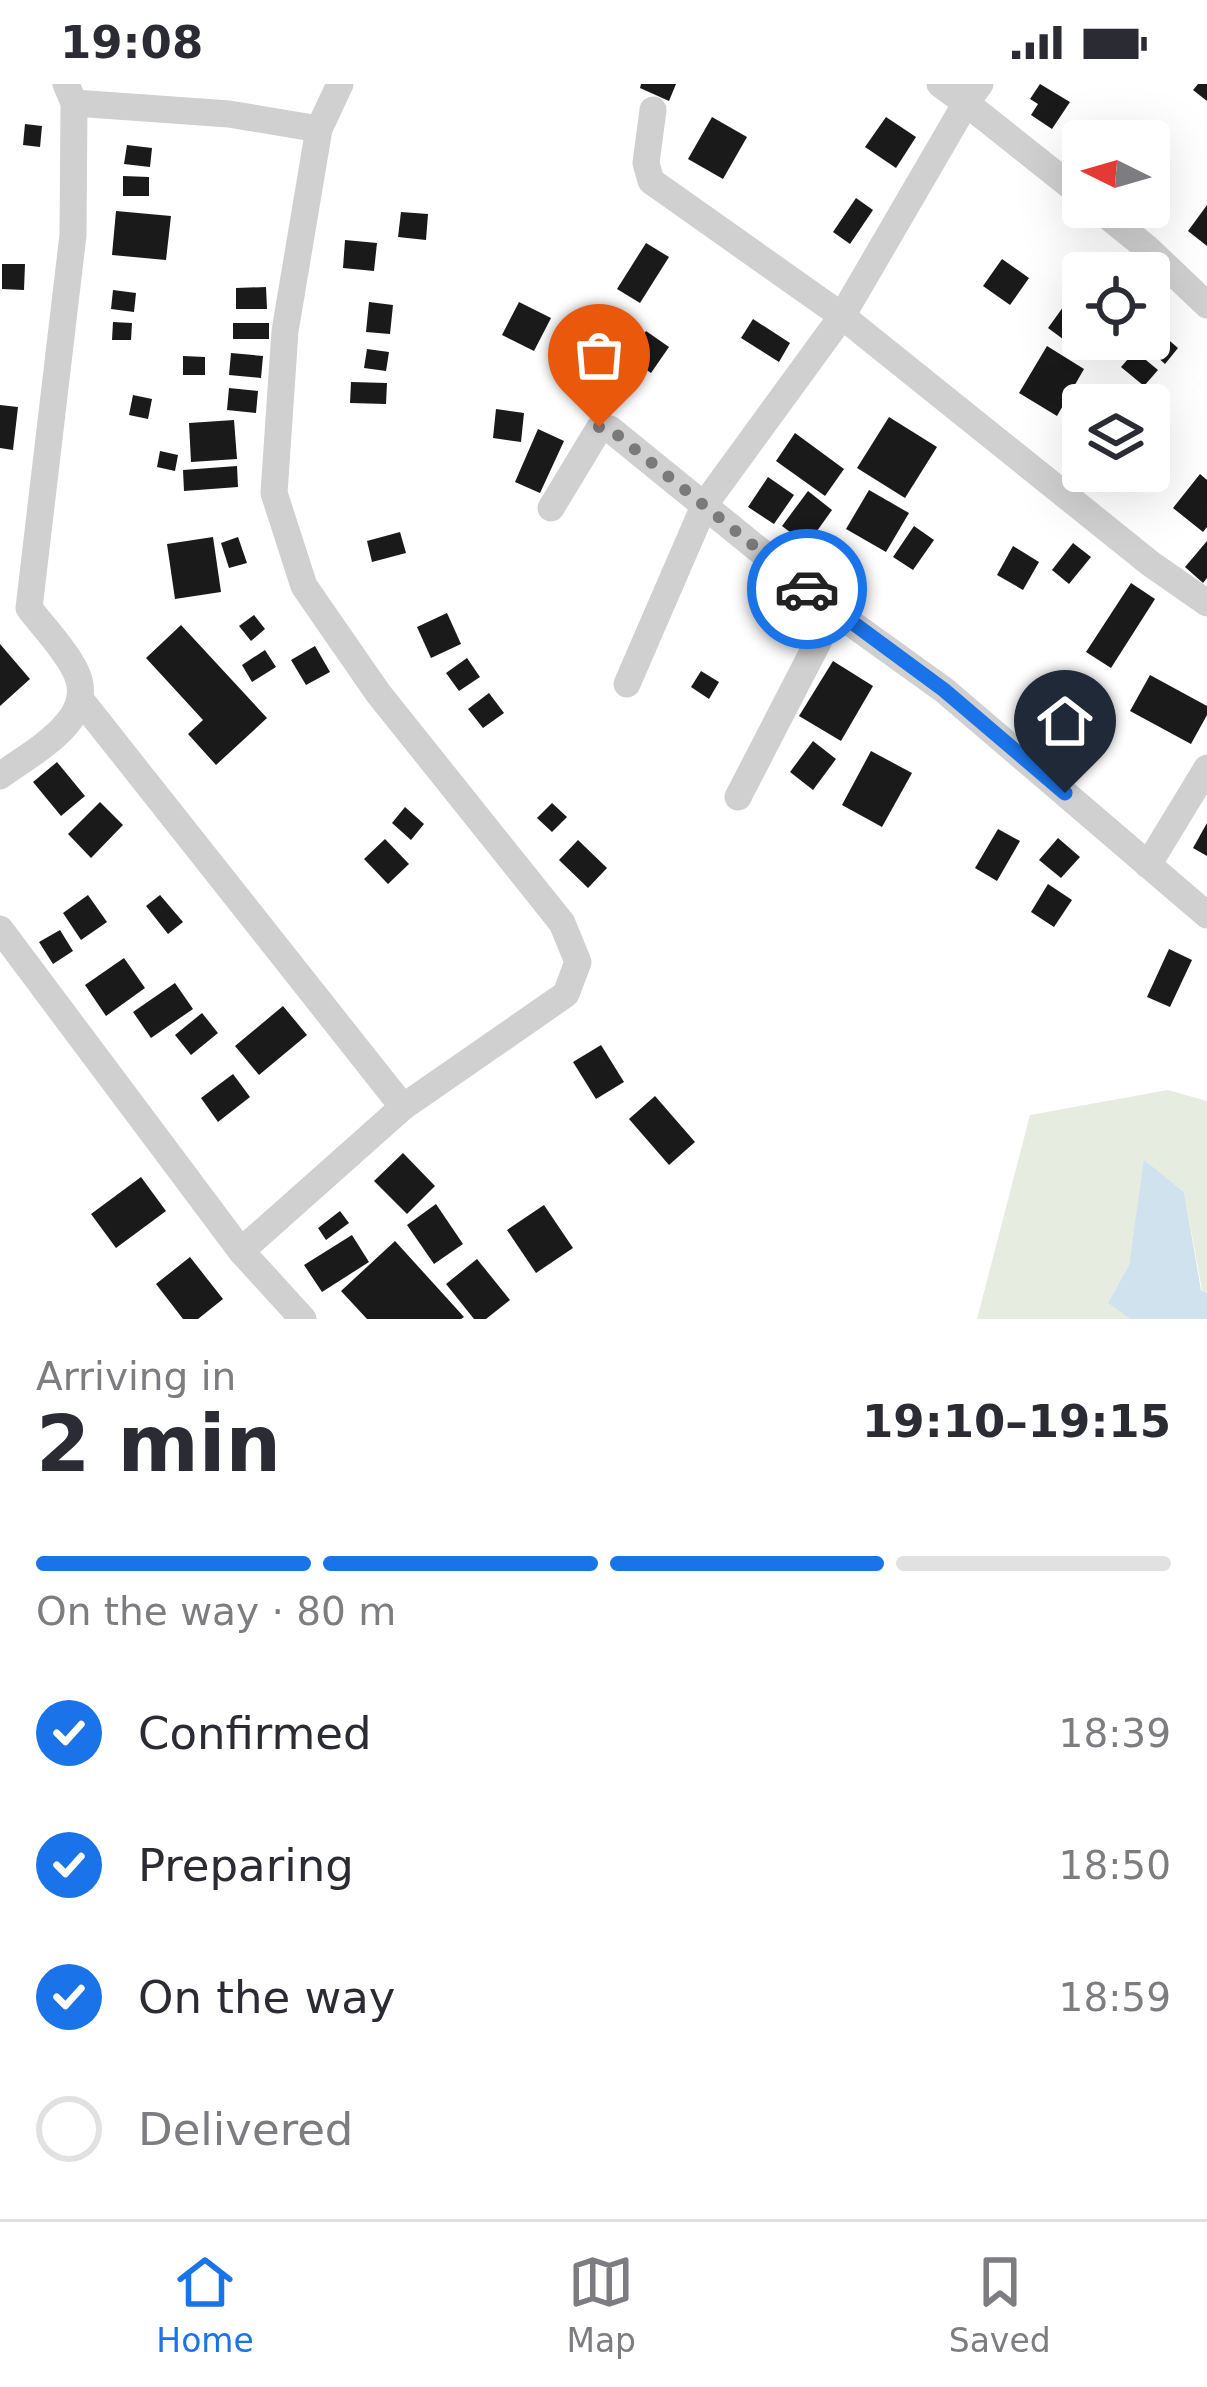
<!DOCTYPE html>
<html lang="en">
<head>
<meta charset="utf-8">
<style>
  :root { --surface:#fff; --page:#f7f7f7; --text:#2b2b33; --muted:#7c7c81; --line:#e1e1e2; --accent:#1a73e8 }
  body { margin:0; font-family:"DejaVu Sans",sans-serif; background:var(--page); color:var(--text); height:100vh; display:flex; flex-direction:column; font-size:45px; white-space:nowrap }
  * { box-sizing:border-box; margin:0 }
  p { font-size:39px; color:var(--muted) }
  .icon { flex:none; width:66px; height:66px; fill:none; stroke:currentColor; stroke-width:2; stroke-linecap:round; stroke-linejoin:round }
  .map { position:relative; height:1235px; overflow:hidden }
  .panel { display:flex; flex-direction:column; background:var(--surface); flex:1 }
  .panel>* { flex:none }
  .needle { width:78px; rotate:275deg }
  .buttons { position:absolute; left:1062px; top:36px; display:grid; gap:24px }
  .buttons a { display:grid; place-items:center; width:108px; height:108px; border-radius:12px; background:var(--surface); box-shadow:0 12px 48px #0002; font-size:60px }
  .pin { position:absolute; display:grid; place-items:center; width:102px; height:102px; color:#fff; margin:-123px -51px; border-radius:50% 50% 50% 0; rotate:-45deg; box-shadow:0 0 12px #0007 }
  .pin .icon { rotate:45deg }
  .courier { position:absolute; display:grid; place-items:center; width:120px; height:120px; margin:-60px; border:9px solid #1a73e8; border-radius:50%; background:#fff; color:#222; box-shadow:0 3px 15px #0007 }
  .overview em { font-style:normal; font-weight:700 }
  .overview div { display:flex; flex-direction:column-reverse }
  .overview { display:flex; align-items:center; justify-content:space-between; height:204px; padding:0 36px }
  h1 { font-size:78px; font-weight:700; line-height:90px }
  .bar { display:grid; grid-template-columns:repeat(4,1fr); gap:18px 12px; align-content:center; height:144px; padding:0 36px }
  .bar i { height:15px; border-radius:9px; background:var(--line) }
  .bar .current { background:var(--accent) }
  .bar p { grid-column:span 4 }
  ol { padding:0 36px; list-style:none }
  li { display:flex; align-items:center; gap:36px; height:132px }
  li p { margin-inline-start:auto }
  li .icon { padding:12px; border-radius:50%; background:var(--accent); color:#fff; stroke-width:4 }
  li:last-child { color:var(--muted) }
  li i { width:66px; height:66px; border:6px solid var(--line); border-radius:50% }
  .status { display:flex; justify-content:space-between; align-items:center; height:84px; padding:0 60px; background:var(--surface); direction:ltr }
  .status svg { height:33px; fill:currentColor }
  .tab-bar { display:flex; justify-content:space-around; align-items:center; height:168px; border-top:3px solid var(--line); background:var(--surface); font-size:33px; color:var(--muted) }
  .tab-bar a { display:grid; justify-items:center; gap:6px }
  .tab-bar .current { color:var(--accent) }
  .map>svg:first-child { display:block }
</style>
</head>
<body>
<div class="status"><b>19:08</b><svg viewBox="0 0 49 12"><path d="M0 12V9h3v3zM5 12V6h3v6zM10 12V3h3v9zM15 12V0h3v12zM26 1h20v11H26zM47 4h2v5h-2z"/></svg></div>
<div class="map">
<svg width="1207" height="1235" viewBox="0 0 1207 1235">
  <rect width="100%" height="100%" fill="#fff"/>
  <!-- green -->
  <path fill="#e6ecdf" d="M1168,1006L1207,1017V1209L1202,1206L1184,1108L1145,1077L1129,1181L1108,1219L1130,1235H977L1030,1031Z"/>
  <!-- water -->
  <path fill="#cfe2ee" d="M1144,1076L1184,1108L1201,1206L1207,1209V1235H1130L1108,1219L1129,1181Z"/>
  <!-- building -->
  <g fill="#1a1a1a">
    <path d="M641,0H676L669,17L640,4Z"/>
    <path d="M1040,0L1070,18L1052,45L1031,31L1038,20L1030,15Z"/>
    <path d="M1198,0H1207V17L1193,6Z"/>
    <path d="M712,33L747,53L723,95L688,75Z"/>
    <path d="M886,33L916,53L896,84L865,63Z"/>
    <path d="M25,40L42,42L40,63L23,61Z"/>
    <path d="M127,61L152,64L150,83L124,80Z"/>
    <path d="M123,92L149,93V112H123Z"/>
    <path d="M856,114L873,126L850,160L833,148Z"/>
    <path d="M1207,121V162L1188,147Z"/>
    <path d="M116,127L171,132L166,176L112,171Z"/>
    <path d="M401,128L428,130L426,156L398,153Z"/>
    <path d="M345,156L377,159L374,187L343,184Z"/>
    <path d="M646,159L669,173L640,219L617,205Z"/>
    <path d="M1002,175L1029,194L1010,221L983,202Z"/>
    <path d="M2,180H25L24,206L2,205Z"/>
    <path d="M266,203L267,225H236V204Z"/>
    <path d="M113,206L136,209L134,228L111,225Z"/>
    <path d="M369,218L393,221L390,250L366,248Z"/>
    <path d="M519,218L551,234L534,267L502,251Z"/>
    <path d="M1066,219L1083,231L1067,258L1048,244Z"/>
    <path d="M753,235L790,259L779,278L741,254Z"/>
    <path d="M113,238L132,239L131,256H112Z"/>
    <rect x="233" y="239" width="36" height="16"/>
    <path d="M1149,239L1178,264L1165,280L1137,255H1149Z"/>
    <path d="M646,247L669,263L651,289L628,273Z"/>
    <path d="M1047,262L1084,285L1057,332L1019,309Z"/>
    <path d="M367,265L389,268L386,287L364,284Z"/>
    <path d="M1135,267L1158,286L1144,302L1121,283Z"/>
    <path d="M231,269L263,272L261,294L229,291Z"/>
    <path d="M183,272L205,273V291H183Z"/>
    <path d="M351,298L387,299L386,320L350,319Z"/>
    <path d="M229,304L258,307L256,329L227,326Z"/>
    <path d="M133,311L152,315L148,335L129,331Z"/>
    <path d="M0,321L18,323L13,366L0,364Z"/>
    <path d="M496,325L524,329L521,358L493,354Z"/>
    <path d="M889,333L937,363L905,414L857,384Z"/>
    <path d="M234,336L237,375L191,378L189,339Z"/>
    <path d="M538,345L564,357L540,409L515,398Z"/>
    <path d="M795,349L844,385L825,412L776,377Z"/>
    <path d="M160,367L178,371L175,387L157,383Z"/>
    <path d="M237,382L238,403L184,407L183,386Z"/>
    <path d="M1200,390L1207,396V443L1203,448L1173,424Z"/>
    <path d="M768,393L794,411L774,440L748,423Z"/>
    <path d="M869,406L909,429L886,468L846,445Z"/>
    <path d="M808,407L832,426L807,461L782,442Z"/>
    <path d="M914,442L934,456L913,486L893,473Z"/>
    <path d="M400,448L406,469L372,478L367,457Z"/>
    <path d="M213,453L221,508L175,515L167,460Z"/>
    <path d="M238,453L247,479L229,484L221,459Z"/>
    <path d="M1207,457V494L1203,499L1185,483Z"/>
    <path d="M1073,459L1091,473L1069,500L1052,486Z"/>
    <path d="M1013,462L1039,478L1023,506L997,491Z"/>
    <path d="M1131,499L1155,515L1111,584L1086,568Z"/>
    <path d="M447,529L461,560L431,574L417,543Z"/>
    <path d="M254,531L265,545L251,557L239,542Z"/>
    <path d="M181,541L267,634L216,681L188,650L203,636L146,574Z"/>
    <path d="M0,560L30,595L0,622Z"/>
    <path d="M315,562L330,588L306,601L291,576Z"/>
    <path d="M265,566L276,583L252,598L242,581Z"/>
    <path d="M467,574L480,593L459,607L446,589Z"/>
    <path d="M833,577L873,602L841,657L799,632Z"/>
    <path d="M701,587L719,598L709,615L691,603Z"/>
    <path d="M1150,591L1207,622V631L1191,660L1130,627Z"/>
    <path d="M489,609L504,629L483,644L468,625Z"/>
    <path d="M813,657L836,675L813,706L790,688Z"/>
    <path d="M871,667L912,689L882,743L842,721Z"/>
    <path d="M57,678L85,712L61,732L33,698Z"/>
    <path d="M100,718L123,741L91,774L68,750Z"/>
    <path d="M552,719L567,733L552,748L537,734Z"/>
    <path d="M405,723L424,740L411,756L392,739Z"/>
    <path d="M1207,739V772L1193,764Z"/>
    <path d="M998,745L1020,757L997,797L975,784Z"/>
    <path d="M1058,754L1080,773L1061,794L1039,776Z"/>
    <path d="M385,755L409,780L388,800L364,775Z"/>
    <path d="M578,756L607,784L588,804L559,776Z"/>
    <path d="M1048,800L1072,816L1054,843L1031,828Z"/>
    <path d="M88,811L107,838L81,856L63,829Z"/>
    <path d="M160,811L183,838L168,850L146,822Z"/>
    <path d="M60,846L73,867L53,880L39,858Z"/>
    <path d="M1169,865L1192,876L1170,923L1147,913Z"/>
    <path d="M124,874L145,904L106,932L85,901Z"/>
    <path d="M175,899L193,925L151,954L133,928Z"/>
    <path d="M283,922L307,951L259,991L235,962Z"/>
    <path d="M202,929L218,949L191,971L175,951Z"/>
    <path d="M601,961L624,998L596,1015L573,978Z"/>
    <path d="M233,990L250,1013L218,1038L201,1014Z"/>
    <path d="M655,1012L695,1058L669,1081L629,1035Z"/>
    <path d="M403,1069L435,1102L407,1130L374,1097Z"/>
    <path d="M141,1093L166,1127L116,1164L91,1130Z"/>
    <path d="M436,1120L463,1160L434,1180L407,1141Z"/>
    <path d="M544,1121L573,1164L536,1189L507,1146Z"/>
    <path d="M340,1127L349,1139L326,1156L318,1144Z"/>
    <path d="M352,1151L369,1178L322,1208L304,1181Z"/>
    <path d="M395,1157L464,1233L461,1235H367L341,1207Z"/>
    <path d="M190,1173L223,1215L198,1235H183L156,1200Z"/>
    <path d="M477,1175L510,1216L486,1235H474L446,1200Z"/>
  </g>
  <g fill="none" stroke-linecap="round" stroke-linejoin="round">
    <!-- minor -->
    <g stroke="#d0d0d0" stroke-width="27">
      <path d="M980,0L966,19L1083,112"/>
      <path d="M74,19L229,30L319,45"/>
      <path d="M653,26L646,79L651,97L842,232L1151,480L1207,519"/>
      <path d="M1096,123L1147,164L1207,221"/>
      <path d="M551,424L600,343L610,345L834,527L944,606L1207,831"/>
      <path d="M627,600L705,420L842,232L966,19L940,0"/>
      <path d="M80,615L403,1023"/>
      <path d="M0,692C32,668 100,635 75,586C64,564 44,544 29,524L73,151L74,19L66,0"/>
      <path d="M738,713L834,527"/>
      <path d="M1148,781L1207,684"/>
      <path d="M0,845L241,1167L303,1235"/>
      <path d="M241,1167L403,1023L566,910L578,878L562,839L378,609L304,502L274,409L285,247L319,45L340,0"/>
    </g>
  </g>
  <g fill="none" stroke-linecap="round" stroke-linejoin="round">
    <!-- done -->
    <path stroke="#7a7a7a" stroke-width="12" stroke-dasharray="0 21.6" d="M599,343L610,345L807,505"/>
    <!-- route -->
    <path stroke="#1a73e8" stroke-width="15" d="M807,505L944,606L1065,709"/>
  </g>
</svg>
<div class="buttons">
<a><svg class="needle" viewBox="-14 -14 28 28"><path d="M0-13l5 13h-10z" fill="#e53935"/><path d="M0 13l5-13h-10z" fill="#7c7c81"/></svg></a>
<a><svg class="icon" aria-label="locate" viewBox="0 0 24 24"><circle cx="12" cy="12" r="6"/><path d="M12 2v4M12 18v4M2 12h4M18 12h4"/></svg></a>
<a><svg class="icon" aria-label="layers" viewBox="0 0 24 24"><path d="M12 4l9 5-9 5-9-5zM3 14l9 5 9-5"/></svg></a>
</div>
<div class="pin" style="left:599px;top:343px;background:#ea580c"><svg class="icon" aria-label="bag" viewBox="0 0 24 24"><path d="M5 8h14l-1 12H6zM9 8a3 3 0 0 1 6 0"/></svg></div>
<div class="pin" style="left:1065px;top:709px;background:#1f2937"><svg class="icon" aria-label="home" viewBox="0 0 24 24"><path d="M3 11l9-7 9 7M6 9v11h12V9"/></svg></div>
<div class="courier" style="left:807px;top:505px"><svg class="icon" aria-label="car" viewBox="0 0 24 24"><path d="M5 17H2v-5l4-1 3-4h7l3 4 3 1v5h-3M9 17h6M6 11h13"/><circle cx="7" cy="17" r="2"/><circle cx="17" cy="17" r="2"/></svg></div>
</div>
<section class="panel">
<div class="overview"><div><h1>2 min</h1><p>Arriving in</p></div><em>19:10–19:15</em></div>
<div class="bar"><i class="current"></i><i class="current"></i><i class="current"></i><i></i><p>On the way · 80 m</p></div>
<ol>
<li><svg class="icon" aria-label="check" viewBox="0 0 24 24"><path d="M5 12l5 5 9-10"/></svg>Confirmed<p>18:39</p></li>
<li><svg class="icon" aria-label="check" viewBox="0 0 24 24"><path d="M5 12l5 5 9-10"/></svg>Preparing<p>18:50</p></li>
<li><svg class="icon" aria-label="check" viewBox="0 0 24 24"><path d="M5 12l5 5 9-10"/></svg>On the way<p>18:59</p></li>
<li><i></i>Delivered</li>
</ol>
</section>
<nav class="tab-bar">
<a class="current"><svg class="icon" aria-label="home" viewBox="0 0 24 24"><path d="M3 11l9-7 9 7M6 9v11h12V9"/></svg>Home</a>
<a><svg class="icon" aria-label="map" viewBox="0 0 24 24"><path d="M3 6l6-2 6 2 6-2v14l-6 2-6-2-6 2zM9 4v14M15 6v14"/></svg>Map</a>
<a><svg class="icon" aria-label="saved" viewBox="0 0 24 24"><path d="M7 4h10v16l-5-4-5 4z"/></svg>Saved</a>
</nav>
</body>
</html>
